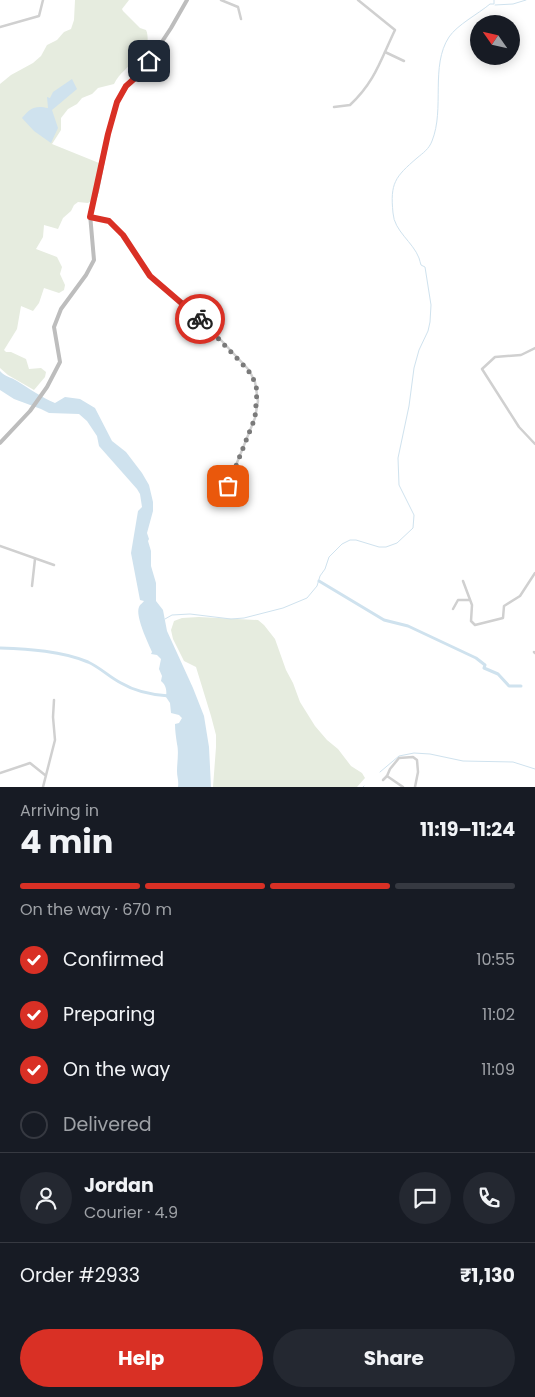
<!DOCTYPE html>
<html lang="en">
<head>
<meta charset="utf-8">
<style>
  :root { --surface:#171b24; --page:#242831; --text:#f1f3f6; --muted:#9ea1a6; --line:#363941; --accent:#d93025 }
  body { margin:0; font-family:Poppins,sans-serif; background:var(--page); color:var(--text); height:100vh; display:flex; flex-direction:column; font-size:19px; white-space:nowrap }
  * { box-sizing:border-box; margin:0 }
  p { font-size:16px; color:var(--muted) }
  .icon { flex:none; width:28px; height:28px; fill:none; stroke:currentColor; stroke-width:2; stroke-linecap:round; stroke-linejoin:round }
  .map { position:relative; height:787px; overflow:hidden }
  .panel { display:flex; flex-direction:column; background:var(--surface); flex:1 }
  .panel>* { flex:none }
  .needle { width:32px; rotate:304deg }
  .buttons { position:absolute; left:470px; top:15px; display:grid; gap:10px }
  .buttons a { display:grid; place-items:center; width:50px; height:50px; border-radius:50%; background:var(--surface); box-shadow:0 2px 12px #0003; font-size:25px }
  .pin { position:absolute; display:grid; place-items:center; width:42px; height:42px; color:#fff; margin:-21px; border-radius:10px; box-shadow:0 2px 8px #0006 }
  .courier { position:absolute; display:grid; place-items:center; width:50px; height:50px; margin:-25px; border:4px solid #d93025; border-radius:50%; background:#fff; color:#222; box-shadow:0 1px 6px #0007 }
  .overview em { font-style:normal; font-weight:700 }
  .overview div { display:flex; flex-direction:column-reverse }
  .overview { display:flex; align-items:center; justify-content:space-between; height:85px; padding:0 20px }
  h1 { font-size:32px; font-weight:700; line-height:38px }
  .bar { display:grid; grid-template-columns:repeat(4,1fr); gap:8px 5px; align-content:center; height:60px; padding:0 20px }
  .bar i { height:6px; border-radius:4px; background:var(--line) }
  .bar .active { background:var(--accent) }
  .bar p { grid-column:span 4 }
  .line { display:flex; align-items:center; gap:12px; padding:0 20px; border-top:1px solid var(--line) }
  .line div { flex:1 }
  .round { display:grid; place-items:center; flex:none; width:52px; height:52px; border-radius:26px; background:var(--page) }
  ol { padding:0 20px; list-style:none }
  li { display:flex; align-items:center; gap:15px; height:55px }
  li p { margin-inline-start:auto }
  li .icon { padding:5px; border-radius:50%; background:var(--accent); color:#fff; stroke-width:4 }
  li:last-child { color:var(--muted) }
  li i { width:28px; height:28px; border:2px solid var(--line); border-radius:50% }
  .button { display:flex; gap:10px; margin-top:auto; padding:10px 20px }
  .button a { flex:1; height:58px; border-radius:30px; background:var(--accent); color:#fff; font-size:20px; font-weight:700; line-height:58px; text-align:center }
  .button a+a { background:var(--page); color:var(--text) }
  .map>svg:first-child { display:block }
</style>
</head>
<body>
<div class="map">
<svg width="535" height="787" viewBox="0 0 535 787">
  <rect width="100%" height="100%" fill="#fff"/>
  <!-- green -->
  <g fill="#e6ecdf">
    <path d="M75,0H129L122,9L123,11L140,28L146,30C150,38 146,53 142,61L135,58C129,68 119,73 114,84L98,88L92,94L82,98L77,104L68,109L61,118V130L52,144L99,163L92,201L88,203L78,202L74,205L71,211L63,218L58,229L44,225L43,237L36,249L57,257L62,267L60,274L65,285L64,290L59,293L44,288L39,303L33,311L21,306L17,329L4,350L6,352H11L26,359L29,369L41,368L46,372L45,377L34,390L8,375L0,368V84L11,75L33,63L41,56L47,45L57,40L64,32L71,29L74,20Z"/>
    <path d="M199,617L258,620L264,625L275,639L286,670L293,683L300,702L315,726L327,740L338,749L351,766L362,773L365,778L357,787H213L216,747V735L211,716L196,667L184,661L173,639L171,630L174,621L182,618Z"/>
  </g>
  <!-- water -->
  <g fill="#cfe2ee">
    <path d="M72,79L77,89L52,110L58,128L51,143L34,131L22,118C30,108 35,105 48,108L47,97L50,98L53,92Z"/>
    <path d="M0,371C5,377 11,377 17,381C30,389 41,397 55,403L65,397L80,399L95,408L112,441L126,452L142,473L149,485L153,502V511L147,533L149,539L148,541L151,551V566L156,583V601L163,610L167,631L193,688L204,716L209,747L211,787H178C179,781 177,777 177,771C177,763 179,752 177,744C176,737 175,731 175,724L179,723L182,718L179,715L171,713L170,703L166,697C167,690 166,685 161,681L162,676L159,669L161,659L157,655L151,654L152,652C148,643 135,616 139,607C140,604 143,603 144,601L140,600L131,553L138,511L142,507L140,494L137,489L99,446L97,436L87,421L79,414L49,413L41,409L14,399L0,390Z"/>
  </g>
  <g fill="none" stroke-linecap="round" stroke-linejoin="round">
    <!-- stream -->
    <g stroke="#cfe2ee" stroke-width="1">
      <path d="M495,5L513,4L526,0"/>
      <path d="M165,619L172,615L190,614L231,619L244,618L283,608L307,598L317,586L320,576L325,569L329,557L342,544L350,540H356L379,547H386L397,543L413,528L414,515L399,485L398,458L409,406L414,368L419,350L428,331L430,322L431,305L425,267L421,265C420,263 420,260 419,258C413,242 394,231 393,213C390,183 395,177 417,158C423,153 429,149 432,141C445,109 430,66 449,37C457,25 478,14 490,4H494V0"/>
      <path d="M380,772L399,756L414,753L430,754L463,761L513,762L535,769"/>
      <path d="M363,787L364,786"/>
    </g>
    <!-- canal -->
    <g stroke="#cfe2ee" stroke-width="3">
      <path d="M319,581L384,620L408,626L476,658L485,665L484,668L498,674L509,686H521"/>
      <path d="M0,648C29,649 62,651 88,662C101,668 109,677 121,683C136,692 153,695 169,696"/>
    </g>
    <!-- street -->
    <g stroke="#d0d0d0" stroke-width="2.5">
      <path d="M221,0L238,7L241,19"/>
      <path d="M0,27L39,16L43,0"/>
      <path d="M385,52L404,61"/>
      <path d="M334,107L350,105C375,82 381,59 395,30L358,0"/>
      <path d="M90,217L109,221L123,235L150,276L190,309L219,338L249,370L255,382L258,401L255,418L228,485"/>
      <path d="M535,348L521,355L495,357L482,369L519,427L535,444"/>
      <path d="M0,546L54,565"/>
      <path d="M463,581L472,605L471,621L475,625L503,618L504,606L520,596L535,573"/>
      <path d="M32,586L35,559"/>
      <path d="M453,609L458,600H469"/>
      <path d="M534,652L535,653"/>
      <path d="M0,773L30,763L45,775"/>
      <path d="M383,780L387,776"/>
      <path d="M43,787L55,740L53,717L54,700"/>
      <path d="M403,787L387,776L390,769L399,758L413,757L417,760L418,772L415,787"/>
    </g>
    <!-- secondary -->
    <path stroke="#bdbdbd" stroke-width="4" d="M0,443L30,411L47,387L60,362L54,327L61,309L86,275L94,260L90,214L97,191L108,135L117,102L131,80L142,72L171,28L187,0"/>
  </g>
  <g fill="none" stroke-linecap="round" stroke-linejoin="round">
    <!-- done -->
    <path stroke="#7a7a7a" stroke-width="5" stroke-dasharray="0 9" d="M200,319L248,370L255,382L257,391L255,418L228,486"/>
    <!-- route -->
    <path stroke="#d93025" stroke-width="6" d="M149,61L142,72L126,86L117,102L108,134L90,217L109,221L123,235L150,276L200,319"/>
  </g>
</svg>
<div class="buttons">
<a><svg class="needle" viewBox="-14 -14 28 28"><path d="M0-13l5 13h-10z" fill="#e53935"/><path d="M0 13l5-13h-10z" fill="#9ea1a6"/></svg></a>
</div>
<div class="pin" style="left:228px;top:486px;background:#ea580c"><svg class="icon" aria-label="bag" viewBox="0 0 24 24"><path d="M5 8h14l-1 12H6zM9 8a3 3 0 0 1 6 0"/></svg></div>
<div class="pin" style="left:149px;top:61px;background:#1f2937"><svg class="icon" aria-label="home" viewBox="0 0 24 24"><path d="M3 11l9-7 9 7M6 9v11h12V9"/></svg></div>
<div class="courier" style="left:200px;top:319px"><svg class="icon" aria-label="bike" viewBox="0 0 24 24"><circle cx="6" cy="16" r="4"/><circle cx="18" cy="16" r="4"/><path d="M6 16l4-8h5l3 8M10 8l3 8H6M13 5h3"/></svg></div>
</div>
<section class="panel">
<div class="overview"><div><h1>4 min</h1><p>Arriving in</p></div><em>11:19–11:24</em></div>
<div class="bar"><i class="active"></i><i class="active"></i><i class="active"></i><i></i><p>On the way · 670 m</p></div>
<ol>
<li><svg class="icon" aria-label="check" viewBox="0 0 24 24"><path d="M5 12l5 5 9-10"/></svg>Confirmed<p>10:55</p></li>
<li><svg class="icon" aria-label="check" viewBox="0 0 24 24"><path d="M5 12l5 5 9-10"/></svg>Preparing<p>11:02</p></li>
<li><svg class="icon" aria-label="check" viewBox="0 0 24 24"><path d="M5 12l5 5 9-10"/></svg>On the way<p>11:09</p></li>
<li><i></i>Delivered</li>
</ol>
<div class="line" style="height:90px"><a class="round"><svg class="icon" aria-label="person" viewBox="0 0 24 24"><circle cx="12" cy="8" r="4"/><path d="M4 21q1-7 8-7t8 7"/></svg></a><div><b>Jordan</b><p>Courier · 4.9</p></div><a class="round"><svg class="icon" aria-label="chat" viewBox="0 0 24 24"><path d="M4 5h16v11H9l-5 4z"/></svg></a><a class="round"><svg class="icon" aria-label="phone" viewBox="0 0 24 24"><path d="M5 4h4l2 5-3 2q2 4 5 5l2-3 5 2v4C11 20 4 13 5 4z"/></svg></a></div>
<div class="line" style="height:65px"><div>Order #2933</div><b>₹1,130</b></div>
<div class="button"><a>Help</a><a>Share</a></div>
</section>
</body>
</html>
